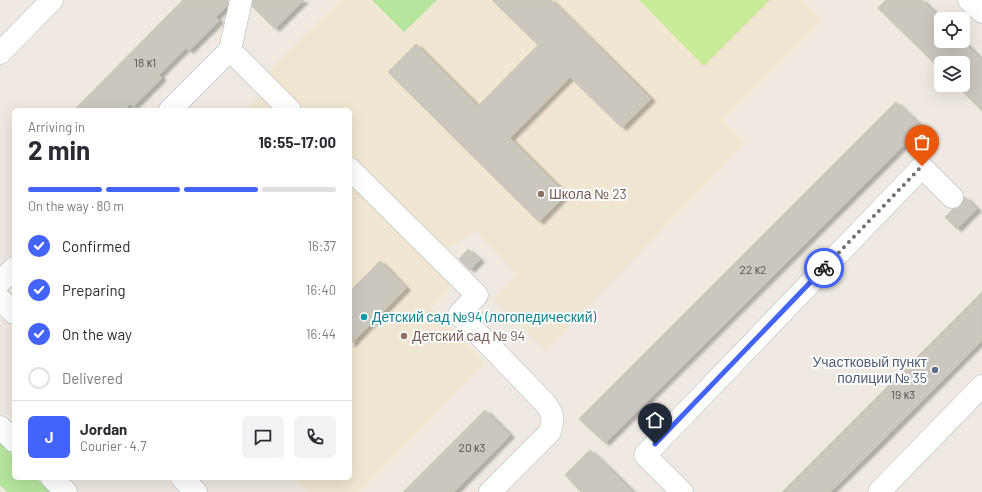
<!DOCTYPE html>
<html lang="en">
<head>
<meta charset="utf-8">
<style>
  :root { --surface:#fff; --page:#f2f2f3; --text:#2b2b33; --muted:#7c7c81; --line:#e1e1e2; --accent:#4264fb }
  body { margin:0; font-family:Barlow,sans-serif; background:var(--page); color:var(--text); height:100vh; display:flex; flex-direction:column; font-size:15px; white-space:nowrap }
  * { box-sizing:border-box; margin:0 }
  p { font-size:13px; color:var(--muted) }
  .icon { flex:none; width:22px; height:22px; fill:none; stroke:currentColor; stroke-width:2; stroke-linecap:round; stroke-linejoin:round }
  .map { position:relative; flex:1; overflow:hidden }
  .drawer { position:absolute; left:12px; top:108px; width:340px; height:372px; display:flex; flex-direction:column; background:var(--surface); border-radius:6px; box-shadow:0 4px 16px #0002 }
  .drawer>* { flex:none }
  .tools { position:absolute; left:934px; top:12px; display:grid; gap:8px }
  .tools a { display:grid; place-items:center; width:36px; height:36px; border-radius:6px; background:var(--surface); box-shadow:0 4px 16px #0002; font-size:20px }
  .pin { position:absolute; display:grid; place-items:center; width:34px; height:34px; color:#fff; margin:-41px -17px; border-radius:50% 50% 50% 0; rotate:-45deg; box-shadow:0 0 4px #0007 }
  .pin .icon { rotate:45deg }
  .courier { position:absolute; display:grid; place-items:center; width:40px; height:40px; margin:-20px; border:3px solid #4264fb; border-radius:50%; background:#fff; color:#222; box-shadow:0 1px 5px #0007 }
  .overview em { font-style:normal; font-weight:700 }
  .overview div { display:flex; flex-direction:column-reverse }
  .overview { display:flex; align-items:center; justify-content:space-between; height:68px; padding:0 16px }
  h1 { font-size:26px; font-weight:700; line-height:30px }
  .bar { display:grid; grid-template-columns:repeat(4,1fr); gap:6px 4px; align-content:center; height:48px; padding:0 16px }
  .bar i { height:5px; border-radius:3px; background:var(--line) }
  .bar .active { background:var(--accent) }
  .bar p { grid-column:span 4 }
  .line { display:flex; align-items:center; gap:10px; padding:0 16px; border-top:1px solid var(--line) }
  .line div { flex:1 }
  .round { display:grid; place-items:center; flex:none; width:42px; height:42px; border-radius:6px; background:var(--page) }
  ol { padding:0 16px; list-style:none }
  li { display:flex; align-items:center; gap:12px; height:44px }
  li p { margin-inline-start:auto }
  li .icon { padding:4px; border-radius:50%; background:var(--accent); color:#fff; stroke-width:4 }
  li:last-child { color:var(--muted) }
  li i { width:22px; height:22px; border:2px solid var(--line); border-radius:50% }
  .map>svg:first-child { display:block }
</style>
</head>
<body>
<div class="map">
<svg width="982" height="492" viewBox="0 0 982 492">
  <defs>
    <filter id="shadow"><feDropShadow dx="4.5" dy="2.5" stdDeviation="1" flood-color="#0004"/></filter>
  </defs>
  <rect width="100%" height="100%" fill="#efe9e1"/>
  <!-- education -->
  <g fill="#f0e6d1">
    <path d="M341,0H802L822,20L723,120L745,143L546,350L493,299L517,274L476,231L444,251L350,157V110H303L266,74Z"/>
    <path d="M263,93L281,110H246Z"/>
    <path d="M350,179L455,283L431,308L485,363L359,492H309L295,478H350Z"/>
  </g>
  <!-- green -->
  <g fill="#b6e59e">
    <path d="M372,0H437L404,32Z"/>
    <path d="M0,442L14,456V478H36L51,492H7L0,485Z"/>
  </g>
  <!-- pitch -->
  <path fill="#c9ec9a" d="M639,0H770L704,66Z"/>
  <!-- building -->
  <g fill="#cbc7bf" stroke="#cbc5ba" filter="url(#shadow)">
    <path d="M183,0H228L227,6L216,17L219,21L189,51L186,48L159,75L162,78L133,107L130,104L123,110H74Z"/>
    <path d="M253,0H304L275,29L252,6Z"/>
    <path d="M492,0H551L651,99L622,128L570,77L510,138L566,194L539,222L388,72L416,44L478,106L538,45Z"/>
    <path d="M886,0H922L941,19V41H963L982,60V111L956,85H963V63H941V70L878,8Z"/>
    <path d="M896,102L922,127L605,443L579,419Z"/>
    <path d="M965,197L977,209L957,229L945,217L953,209H956L961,206Z"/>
    <path d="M468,249L480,260L470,270L459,259Z"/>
    <path d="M380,261L406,288L350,345V291Z"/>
    <path d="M982,292V340L876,447L830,492H782Z"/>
    <path d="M485,410L510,435L454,492H403Z"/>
    <path d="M590,450L616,475L633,492H581L565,475Z"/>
  </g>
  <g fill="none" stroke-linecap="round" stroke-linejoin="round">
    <defs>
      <g id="minor">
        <path d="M969,0L982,12"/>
        <path d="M230,50L290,110"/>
        <path d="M0,53L52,0"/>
        <path d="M170,110L230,50L241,0"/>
        <path d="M350,169L477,295L459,314L545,403C554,415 554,418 550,432L490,492"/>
        <path d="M0,282L14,268"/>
        <path d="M0,299L14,313"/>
        <path d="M0,427L14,441"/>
        <path d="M52,478L66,492"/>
        <path d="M182,478L196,492"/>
        <path d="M682,492L645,455L922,167L952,197"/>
        <path d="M879,492L982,386"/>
      </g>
    </defs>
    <!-- minor casing -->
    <use href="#minor" stroke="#b4b7c1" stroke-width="23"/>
    <!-- minor -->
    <use href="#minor" stroke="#fff" stroke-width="22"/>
  </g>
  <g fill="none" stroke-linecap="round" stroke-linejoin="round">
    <!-- done -->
    <path stroke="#726f6d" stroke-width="4" stroke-dasharray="0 7.2" d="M824,268L922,166"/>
    <!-- route -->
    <path stroke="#4264fb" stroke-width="5" d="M655,444L824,268"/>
  </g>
  <!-- markers -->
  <g fill="#8d6e63" stroke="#fff" stroke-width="1.5">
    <circle cx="541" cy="194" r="4"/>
    <circle cx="404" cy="336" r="4"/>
  </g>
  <circle fill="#0f9aa8" stroke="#fff" stroke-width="1.5" cx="364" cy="317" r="4"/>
  <circle fill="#5c6f8a" stroke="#fff" stroke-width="1.5" cx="935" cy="370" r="4"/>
  <g text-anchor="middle" stroke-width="4" stroke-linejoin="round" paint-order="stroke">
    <!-- number labels -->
    <g font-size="12" fill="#555452">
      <text x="145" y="67">18 к1</text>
      <text x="753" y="274">22 к2</text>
      <text x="903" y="399">19 к3</text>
      <text x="472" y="452">20 к3</text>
    </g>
    <!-- education labels -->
    <g font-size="14" fill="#785e54" stroke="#fff" text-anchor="start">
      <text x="549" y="199">Школа № 23</text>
      <text x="412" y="341">Детский сад № 94</text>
    </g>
    <!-- culture labels -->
    <g font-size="14" fill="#0d838f" stroke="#fff" text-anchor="start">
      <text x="372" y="322">Детский сад №94 (логопедический)</text>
    </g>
    <!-- service labels -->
    <g font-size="14" fill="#4e5e75" stroke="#fff" text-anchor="end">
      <text x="927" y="367">Участковый пункт<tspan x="927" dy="16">полиции № 35</tspan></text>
    </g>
  </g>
</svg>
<div class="tools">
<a><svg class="icon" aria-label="locate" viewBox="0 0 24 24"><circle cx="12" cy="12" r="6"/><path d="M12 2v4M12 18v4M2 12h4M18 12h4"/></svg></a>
<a><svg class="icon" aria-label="layers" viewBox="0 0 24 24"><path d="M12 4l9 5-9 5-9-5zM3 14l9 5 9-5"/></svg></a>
</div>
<div class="pin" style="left:922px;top:166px;background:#ea580c"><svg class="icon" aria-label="bag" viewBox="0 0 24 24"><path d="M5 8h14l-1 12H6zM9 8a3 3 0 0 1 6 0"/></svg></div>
<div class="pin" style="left:655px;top:444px;background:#1f2937"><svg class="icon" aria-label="home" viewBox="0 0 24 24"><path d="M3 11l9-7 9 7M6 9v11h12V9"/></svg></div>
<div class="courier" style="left:824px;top:268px"><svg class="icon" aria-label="bike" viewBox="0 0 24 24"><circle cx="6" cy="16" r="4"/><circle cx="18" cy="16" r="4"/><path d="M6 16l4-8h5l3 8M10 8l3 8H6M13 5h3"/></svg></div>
<section class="drawer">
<div class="overview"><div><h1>2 min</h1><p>Arriving in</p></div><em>16:55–17:00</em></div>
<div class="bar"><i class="active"></i><i class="active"></i><i class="active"></i><i></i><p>On the way · 80 m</p></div>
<ol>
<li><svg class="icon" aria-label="check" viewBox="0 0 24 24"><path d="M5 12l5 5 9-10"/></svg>Confirmed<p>16:37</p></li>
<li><svg class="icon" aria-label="check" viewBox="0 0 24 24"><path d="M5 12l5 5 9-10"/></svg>Preparing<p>16:40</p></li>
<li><svg class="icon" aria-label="check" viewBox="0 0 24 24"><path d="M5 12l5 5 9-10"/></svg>On the way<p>16:44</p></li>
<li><i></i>Delivered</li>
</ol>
<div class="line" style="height:72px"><b class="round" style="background:var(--accent);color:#fff">J</b><div><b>Jordan</b><p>Courier · 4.7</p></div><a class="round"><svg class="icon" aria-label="chat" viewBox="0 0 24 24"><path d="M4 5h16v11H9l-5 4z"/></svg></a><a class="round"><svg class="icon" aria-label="phone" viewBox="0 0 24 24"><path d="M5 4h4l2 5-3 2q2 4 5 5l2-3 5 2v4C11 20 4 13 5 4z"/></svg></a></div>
</section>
</div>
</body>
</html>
